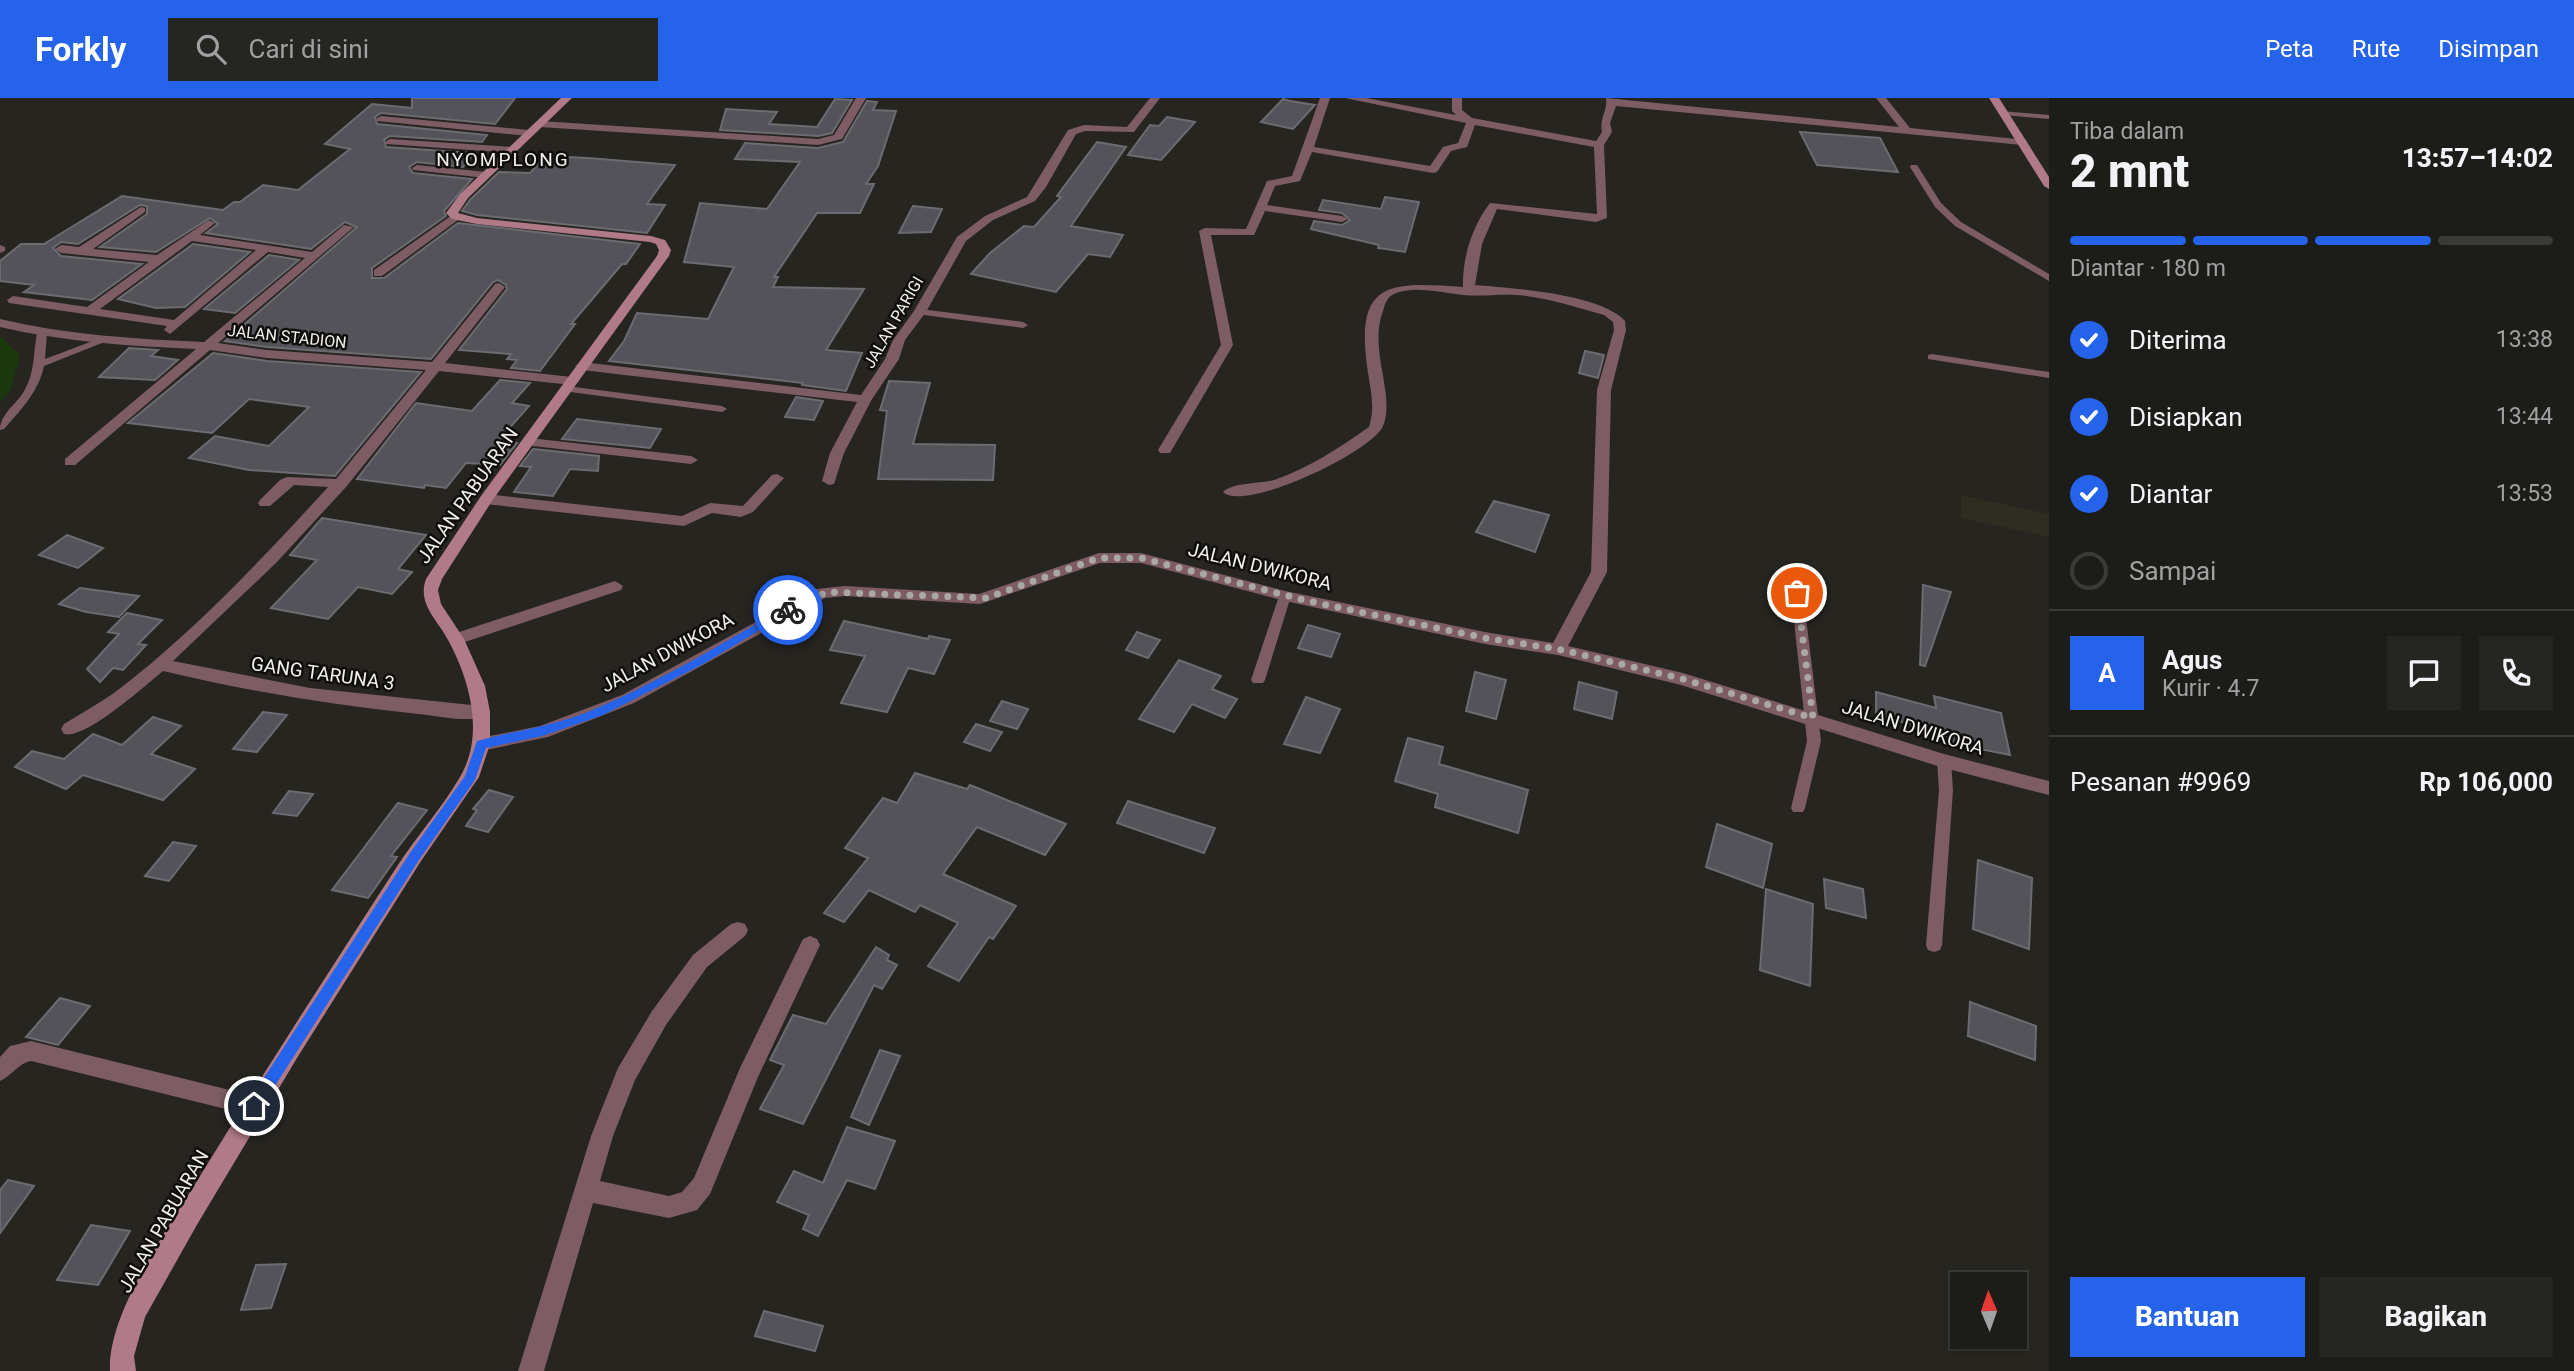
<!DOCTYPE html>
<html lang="id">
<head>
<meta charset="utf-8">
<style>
  :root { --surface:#1c1c18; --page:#252521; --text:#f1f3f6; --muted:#a0a1a2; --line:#3a3a37; --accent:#2563eb }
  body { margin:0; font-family:Roboto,sans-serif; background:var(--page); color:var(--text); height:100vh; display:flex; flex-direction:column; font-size:26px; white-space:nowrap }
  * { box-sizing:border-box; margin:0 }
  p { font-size:23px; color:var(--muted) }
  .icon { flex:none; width:38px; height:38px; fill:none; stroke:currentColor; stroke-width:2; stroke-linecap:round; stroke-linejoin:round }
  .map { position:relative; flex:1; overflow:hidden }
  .panel { display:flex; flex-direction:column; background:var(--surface); width:525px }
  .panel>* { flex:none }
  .needle { width:46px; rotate:358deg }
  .tools { position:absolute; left:1950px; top:1174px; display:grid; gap:14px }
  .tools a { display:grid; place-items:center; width:77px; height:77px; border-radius:0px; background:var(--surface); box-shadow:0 2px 5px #0004,0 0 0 2px var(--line); font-size:35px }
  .pin { position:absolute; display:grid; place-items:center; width:60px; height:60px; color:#fff; margin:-30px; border:4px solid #fff; border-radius:50%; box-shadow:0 2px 7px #0007 }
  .courier { position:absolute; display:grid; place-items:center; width:70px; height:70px; margin:-35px; border:5px solid #2563eb; border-radius:50%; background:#fff; color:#222; box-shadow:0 2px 9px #0007 }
  .overview em { font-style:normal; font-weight:800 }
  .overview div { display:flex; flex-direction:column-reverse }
  .overview { display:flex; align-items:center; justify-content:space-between; height:119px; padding:0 21px }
  h1 { font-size:46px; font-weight:800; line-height:52px }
  .bar { display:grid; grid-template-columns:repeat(4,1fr); gap:10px 7px; align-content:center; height:84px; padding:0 21px }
  .bar i { height:9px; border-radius:5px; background:var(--line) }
  .bar .on { background:var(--accent) }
  .bar p { grid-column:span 4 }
  .line { display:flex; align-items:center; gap:18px; padding:0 21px; border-top:2px solid var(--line) }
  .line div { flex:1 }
  .round { display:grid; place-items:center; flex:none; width:74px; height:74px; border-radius:0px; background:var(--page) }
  ol { padding:0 21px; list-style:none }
  li { display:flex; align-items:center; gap:21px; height:77px }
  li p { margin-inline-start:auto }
  li .icon { padding:7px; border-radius:50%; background:var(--accent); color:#fff; stroke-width:4 }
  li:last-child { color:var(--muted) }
  li i { width:38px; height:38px; border:4px solid var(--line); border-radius:50% }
  .primary-button { display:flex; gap:14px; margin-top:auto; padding:14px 21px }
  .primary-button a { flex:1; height:80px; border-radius:0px; background:var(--accent); color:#fff; font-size:28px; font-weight:800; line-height:80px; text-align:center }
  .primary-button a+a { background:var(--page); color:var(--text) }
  header { display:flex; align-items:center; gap:42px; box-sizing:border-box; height:98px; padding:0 35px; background:var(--accent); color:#fff }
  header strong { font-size:33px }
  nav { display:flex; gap:38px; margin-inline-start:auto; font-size:24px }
  .search { width:490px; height:63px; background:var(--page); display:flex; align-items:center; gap:18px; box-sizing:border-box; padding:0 24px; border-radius:0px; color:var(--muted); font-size:26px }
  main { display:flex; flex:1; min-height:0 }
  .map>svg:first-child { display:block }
</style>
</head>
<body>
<header>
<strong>Forkly</strong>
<div class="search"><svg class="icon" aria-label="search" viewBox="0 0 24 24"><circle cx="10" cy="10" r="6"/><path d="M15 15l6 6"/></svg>Cari di sini</div>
<nav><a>Peta</a><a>Rute</a><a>Disimpan</a></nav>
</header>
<main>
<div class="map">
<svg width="2049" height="1273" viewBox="0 0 2049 1273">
  <rect width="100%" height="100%" fill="#262520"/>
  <!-- built -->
  <path fill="#2f2c21" d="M1961,397L2049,416V439L1961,420Z"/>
  <!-- green -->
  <path fill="#1b380f" d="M0,238L20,257L11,291L0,304Z"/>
  <!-- building -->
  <g fill="#545359" stroke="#6c6b71" stroke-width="2">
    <path d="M412,0H515L495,26L381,15L375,19L377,26L487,37L482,44L390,38L384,42L386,49L474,55L463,69L417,64L409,69L413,75L472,81L444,113L446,118L372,170V180H384L458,125L640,146L626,166H622L571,226H575L540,273L511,270L517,262L507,261L511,256L459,252L507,191L506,187L498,182L493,184L431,261L267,249L225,243L357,129L345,124L311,151L206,135L218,126L210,120L156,154L100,149L147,116V108L140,107L78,146L61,144L53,150L61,158L142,166L92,202L24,194L34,187L0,183V163L21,146H44L122,98L223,112L234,104H240L263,87L298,92L350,51L325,46L372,6L412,10Z"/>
    <path d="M835,1L852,2L832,35L818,38L720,32L726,11L777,14L769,26L817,29Z"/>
    <path d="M1283,1L1290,3L1315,7L1293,31L1261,24Z"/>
    <path d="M867,3L877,4L873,12L896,13L878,68L866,86H874L860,115H817L774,179H778L773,189L864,191L826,252L862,255L846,293L802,287L803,285L609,263L624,243L637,215L708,221L734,169L684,164L700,105L767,111L800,64L735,61L745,45L818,50L843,44Z"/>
    <path d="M1167,19L1195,24L1161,62L1128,57L1150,27L1159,28Z"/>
    <path d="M1800,34L1880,40L1898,74L1817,67Z"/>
    <path d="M1097,44L1126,49L1071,128L1123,137L1110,159L1088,156L1056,194L971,176L990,155L1024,128L1034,129L1061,99L1057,98Z"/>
    <path d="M545,58L588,60L675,67L647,106L665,107L647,135L477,117L462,113L470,102L499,74L530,75Z"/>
    <path d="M1385,99L1419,104L1405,154L1378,150L1379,147L1311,131L1314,123L1342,127L1350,122L1342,115L1319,112L1323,102L1381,111Z"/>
    <path d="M913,108L942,111L931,134L899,135Z"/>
    <path d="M193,146L250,154L185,209L156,210L118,201Z"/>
    <path d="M269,157L299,162L235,215L204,211Z"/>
    <path d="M129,250L158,252L151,258L178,262L155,282L99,279Z"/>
    <path d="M1585,253L1604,257L1598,280L1579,275Z"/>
    <path d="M213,255L267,263L421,274L335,378L249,372L189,360L215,338L269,348L309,309L249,301L212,335L128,325Z"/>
    <path d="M500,282L530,285L512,305L529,308L499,342L517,345L500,367L466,365L446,390L425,387L424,390L357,381L416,305L472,313Z"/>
    <path d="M889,283L930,285L913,346L995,347L993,382L878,381L887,313L880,312Z"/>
    <path d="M796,299L823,303L814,322L785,319Z"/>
    <path d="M577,321L661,331L650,350L562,341Z"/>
    <path d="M533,351L599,358L598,373L570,371L553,398L514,394L531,369L520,368Z"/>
    <path d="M1494,403L1549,417L1535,454L1476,434Z"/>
    <path d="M322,420L426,437L398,471L412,474L392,496L358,489L328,521L271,510L317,462L290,457Z"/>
    <path d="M67,437L103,450L78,470L39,457Z"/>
    <path d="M1923,487L1951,494L1925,568L1920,567Z"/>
    <path d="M80,490L139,498L119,519L86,514L59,506Z"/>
    <path d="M127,515L162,522L138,546L146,547L123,572L113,570L100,584L87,571L119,536L108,534Z"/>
    <path d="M844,523L928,541L929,538L950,542L934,576L908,570L887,614L841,605L865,558L830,552Z"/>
    <path d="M1308,527L1340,536L1331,559L1298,550Z"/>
    <path d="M1137,534L1160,542L1148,560L1126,552Z"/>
    <path d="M1179,562L1221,578L1212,591L1237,601L1225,620L1192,606L1174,634L1139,621Z"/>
    <path d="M1475,574L1506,582L1496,621L1466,613Z"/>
    <path d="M1579,584L1617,594L1612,621L1574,611Z"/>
    <path d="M1876,594L1936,610L1934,598L2001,615L2010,657L1940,643L1939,634L1876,617Z"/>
    <path d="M1306,599L1340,611L1320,655L1284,646Z"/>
    <path d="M1002,603L1028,611L1017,631L990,623Z"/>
    <path d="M263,614L287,617L257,654L233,651Z"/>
    <path d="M153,619L181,628L151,656L195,671L163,702L83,677L66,691L15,669L32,653L64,661L93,636L122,647Z"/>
    <path d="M976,626L1002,634L990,653L964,644Z"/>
    <path d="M1408,640L1443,649L1439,666L1528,692L1518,735L1435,709L1438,696L1395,683Z"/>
    <path d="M915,675L967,691L970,687L1066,726L1045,757L977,729L943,776L1016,808L993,841L989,839L959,883L928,868L958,825L920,807L915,814L869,792L844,824L824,815L868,760L845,750L883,700L897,705Z"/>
    <path d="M489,692L513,699L488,734L466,728L477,712L473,711Z"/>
    <path d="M289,693L313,696L297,718L273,715Z"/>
    <path d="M1128,703L1215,730L1204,755L1117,725Z"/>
    <path d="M398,705L427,712L391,758L397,759L368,800L332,792Z"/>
    <path d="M1717,726L1772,746L1763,790L1706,769Z"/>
    <path d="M173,744L196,748L169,783L145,778Z"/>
    <path d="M1978,762L2032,780L2029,851L1973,831Z"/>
    <path d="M1824,781L1863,791L1866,820L1826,810Z"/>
    <path d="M1766,791L1813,806L1810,888L1760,872Z"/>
    <path d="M876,849L889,857L887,862L897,867L882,891L874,887L803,1026L760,1011L784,967L770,962L793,917L826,926Z"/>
    <path d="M60,900L90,908L58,947L26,939Z"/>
    <path d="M1970,904L2036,928L2035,962L1968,938Z"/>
    <path d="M880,952L900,958L869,1027L851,1019Z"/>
    <path d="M847,1029L895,1043L875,1091L847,1082L818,1138L803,1131L809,1117L777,1104L794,1073L823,1085Z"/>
    <path d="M8,1082L34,1088L0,1135V1092Z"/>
    <path d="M91,1127L130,1133L98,1187L57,1182Z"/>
    <path d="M286,1166L271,1210L241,1212L256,1167Z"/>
    <path d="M764,1213L823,1228L815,1253L755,1238Z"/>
  </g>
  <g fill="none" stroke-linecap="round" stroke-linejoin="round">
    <!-- lane -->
    <g fill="#7e5c65" fill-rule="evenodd">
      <path d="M2000,13L2049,17V21L2003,17H2000Z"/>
      <path d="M1911,67H1917L1941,105L1961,124L2049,176V183L1955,128L1935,109L1910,69Z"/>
      <path d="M920,211L1023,224L1028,227L1023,230L916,216V212Z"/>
      <path d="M42,232L47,235L45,261L98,241L107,243L44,268C39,293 21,312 4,331L0,332C0,317 14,308 23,295C35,276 33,257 37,235Z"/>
      <path d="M1932,256L2049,274V280L1928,261V257Z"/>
      <path d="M567,288L722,308L727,311L722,314L563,293V289Z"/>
      <path d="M1797,491L1803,495L1821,643L1805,710L1803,714H1793L1791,710L1807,643L1791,495Z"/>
      <path d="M1285,494L1291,498L1265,582L1263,585H1253L1251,582L1279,498Z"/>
      <path d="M1944,658L1949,659L1951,663L1953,692L1942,847L1940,852L1934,854L1928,852L1926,847L1939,692L1937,663L1939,659Z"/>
    </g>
    <!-- street -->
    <g fill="#7e5c65" fill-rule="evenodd">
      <path d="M856,0H866L842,41L818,47L540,29L535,26L540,23L818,41L834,37Z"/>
      <path d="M1150,0H1160L1134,34L1085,33L1076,36L1046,89L1035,103L993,122L966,143L926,214L905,242L899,261L872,301L844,355L834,386L829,387L822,383L830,355L857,304L582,272L575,268L582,264L861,297L885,261L893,242L914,213L957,139L985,118L1027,99L1068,32L1084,27L1127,29Z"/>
      <path d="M1320,0H1330L1314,49L1430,68L1443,49L1458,45L1466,25L1345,0H1366L1456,17L1452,13V0H1462V12L1472,20L1596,43L1602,34C1599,21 1608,12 1606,0L1899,29L1876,0H1886L1910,30L2026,42L2027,44L2022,47L1616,8L1610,25L1612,34L1604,47L1607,120L1596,124L1497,111L1482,146L1475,187C1511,190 1601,196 1625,223L1626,232L1611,292L1607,474L1568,548L1683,575L1944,656L2049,683V697L1944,670L1681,587L1558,557L1485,546L1285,503L1141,465H1100L980,506L845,498L825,500L634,605L548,639L481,653L475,651L472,646L475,641L540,628L622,597L816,491L845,488L979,496L1099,455H1141L1285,493L1485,534L1553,545L1591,474L1597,292L1614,232L1613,224L1604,217C1578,210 1552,201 1526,198C1504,195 1484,199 1463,197C1442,195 1414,187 1394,196C1387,199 1385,206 1383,213C1368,252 1396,297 1383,328C1372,354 1244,415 1223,394C1233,384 1260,386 1274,382C1309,370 1339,350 1369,329C1375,311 1371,293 1368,275C1354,184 1386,183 1463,189C1462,161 1472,128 1490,105L1597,116L1594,49L1475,27L1467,49L1451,53L1437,74L1433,75L1312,54L1300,83L1275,88L1267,107L1342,118L1348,121L1342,124L1265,113L1254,137H1211L1233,247L1170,355H1160L1158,352L1221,247L1199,133L1205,130L1246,131L1267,83L1292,78Z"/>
      <path d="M381,18L529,32L534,35L529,38L377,23L376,21Z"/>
      <path d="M390,41L512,49L517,52L512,55L386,46L385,44Z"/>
      <path d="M417,67L486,74L491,77L486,80L413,72L412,70Z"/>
      <path d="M141,109L145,110V114L93,151L157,157L209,122L215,125L200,137L312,154L344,127L354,129L218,245L267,252L432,264L495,186L499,185L505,189L445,265L572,279L579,283L572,287L439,273L346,389L276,465L173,563L310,590L481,608L487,610L490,614L487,618C466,625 439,618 418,616C332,607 247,593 163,573C146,587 85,642 64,636L61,631L64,626C80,616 98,606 114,595C190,538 264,459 328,389L294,387L270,408H260L258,405L260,402L280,382L287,379L336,381L426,272L267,260L210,252L75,367H65V361L196,251C129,248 65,244 0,229V221C68,237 135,241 204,244L305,160L268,154L170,236L164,232L167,228L9,205L7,202L13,198L87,209L149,164L61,155L55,151L61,147L79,149ZM192,143L256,152L174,222L100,211Z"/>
      <path d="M452,117L462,119L382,178H374V172Z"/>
      <path d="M0,147L5,149V153L0,155Z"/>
      <path d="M529,340L691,358L698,362L691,366L524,347L522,344Z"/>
      <path d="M777,376L784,380L753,414L741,419L712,415L684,428L486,406L479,401L486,396L682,418L710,405L743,408L772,377Z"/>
      <path d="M615,483L623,488L621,492L456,547L448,541L450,537Z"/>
      <path d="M738,824L745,826L748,832L745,838L707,869L666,927L635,982L613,1038L600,1083L669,1098L682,1094L694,1080L740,970L803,841L810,838L817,841L820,847L758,979L710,1096L697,1112L669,1120L593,1105L544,1273H518L591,1038L618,970L652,913L693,857L731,826Z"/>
      <path d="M31,943L254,998L262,1001L265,1008L262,1015L254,1018L31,963C18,965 12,978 0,983V959L10,948Z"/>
    </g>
    <!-- secondary -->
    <g fill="#b17a88" fill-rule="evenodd">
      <path d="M561,0H572L468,100L458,115L477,120L651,138L665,142L671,152L669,158L492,403L442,481L438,492L441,506L464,541L485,588L490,614V646L479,679L421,763L297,960L198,1125L145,1219L134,1258L136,1273H110C107,1215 170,1128 200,1078C264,974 330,872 396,770C416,739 442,710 460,679C485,637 470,582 448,542C437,521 417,506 426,481L481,398L657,158L659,152L656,146L650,144L477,126L452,121L446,115L460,96Z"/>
      <path d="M1989,0H1999L2049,79V91L2044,88Z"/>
    </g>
  </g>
  <!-- route -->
  <path fill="#2563eb" d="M784,510L793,512L703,566L603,617L542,638L486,650L475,682L419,762L259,1013H249V1003L410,755L465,678L477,643C517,632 557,628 595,611C661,583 723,545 784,510Z"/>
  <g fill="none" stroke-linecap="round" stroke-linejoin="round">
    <!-- done -->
    <path stroke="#a9a8a4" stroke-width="7" stroke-dasharray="0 12.6" d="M788,512L827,494L986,500L1099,460H1141L1308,503L1485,540L1558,551L1683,581L1813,620L1797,495"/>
  </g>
  <g text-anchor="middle" stroke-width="5" stroke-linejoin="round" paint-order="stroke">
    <!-- far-street labels -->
    <g font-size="16" fill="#f0efeb" stroke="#0f0e0c">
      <text transform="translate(893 224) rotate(-60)" y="6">JALAN PARIGI</text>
      <text transform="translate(287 238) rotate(6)" y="6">JALAN STADION</text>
    </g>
    <!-- far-quarter labels -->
    <g font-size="19" letter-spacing="2" fill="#f0efeb" stroke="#0f0e0c">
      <text x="503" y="68">NYOMPLONG</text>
    </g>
    <!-- street labels -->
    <g font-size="19" fill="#f0efeb" stroke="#0f0e0c">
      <text transform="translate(467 397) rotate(-55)" y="7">JALAN PABUARAN</text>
      <text transform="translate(1260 468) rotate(14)" y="7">JALAN DWIKORA</text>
      <text transform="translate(667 554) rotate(-28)" y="7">JALAN DWIKORA</text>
      <text transform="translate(323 575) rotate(8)" y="7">GANG TARUNA 3</text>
      <text transform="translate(1913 629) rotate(17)" y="7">JALAN DWIKORA</text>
      <text transform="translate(163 1123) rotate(-60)" y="7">JALAN PABUARAN</text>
    </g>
  </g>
</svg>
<div class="tools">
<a><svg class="needle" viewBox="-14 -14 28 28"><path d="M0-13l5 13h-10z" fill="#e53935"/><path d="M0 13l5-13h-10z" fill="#a0a1a2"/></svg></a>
</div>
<div class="pin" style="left:1797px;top:495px;background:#ea580c"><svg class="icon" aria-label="bag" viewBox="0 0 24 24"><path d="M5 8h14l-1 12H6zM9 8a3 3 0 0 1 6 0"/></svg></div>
<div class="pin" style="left:254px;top:1008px;background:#1f2937"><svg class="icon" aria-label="home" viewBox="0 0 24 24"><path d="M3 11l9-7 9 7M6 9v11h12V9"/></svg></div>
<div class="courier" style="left:788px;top:512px"><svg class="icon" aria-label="bike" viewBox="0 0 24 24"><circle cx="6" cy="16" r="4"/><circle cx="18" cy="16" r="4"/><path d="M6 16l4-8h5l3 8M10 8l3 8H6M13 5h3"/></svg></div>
</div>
<section class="panel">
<div class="overview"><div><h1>2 mnt</h1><p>Tiba dalam</p></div><em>13:57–14:02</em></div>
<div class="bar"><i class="on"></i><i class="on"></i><i class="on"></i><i></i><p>Diantar · 180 m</p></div>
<ol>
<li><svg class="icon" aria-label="check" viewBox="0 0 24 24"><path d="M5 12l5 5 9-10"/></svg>Diterima<p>13:38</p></li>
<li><svg class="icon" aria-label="check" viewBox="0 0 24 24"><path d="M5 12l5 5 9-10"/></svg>Disiapkan<p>13:44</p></li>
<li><svg class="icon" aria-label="check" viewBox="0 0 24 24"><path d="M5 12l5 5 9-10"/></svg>Diantar<p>13:53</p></li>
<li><i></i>Sampai</li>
</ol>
<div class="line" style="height:126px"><b class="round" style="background:var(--accent);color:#fff">A</b><div><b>Agus</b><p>Kurir · 4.7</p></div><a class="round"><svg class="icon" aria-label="chat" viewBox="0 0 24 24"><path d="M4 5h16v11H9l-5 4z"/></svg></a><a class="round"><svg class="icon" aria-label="phone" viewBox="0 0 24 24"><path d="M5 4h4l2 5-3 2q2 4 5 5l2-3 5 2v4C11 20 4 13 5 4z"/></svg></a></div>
<div class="line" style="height:91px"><div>Pesanan #9969</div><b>Rp 106,000</b></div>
<div class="primary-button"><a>Bantuan</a><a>Bagikan</a></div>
</section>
</main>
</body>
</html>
